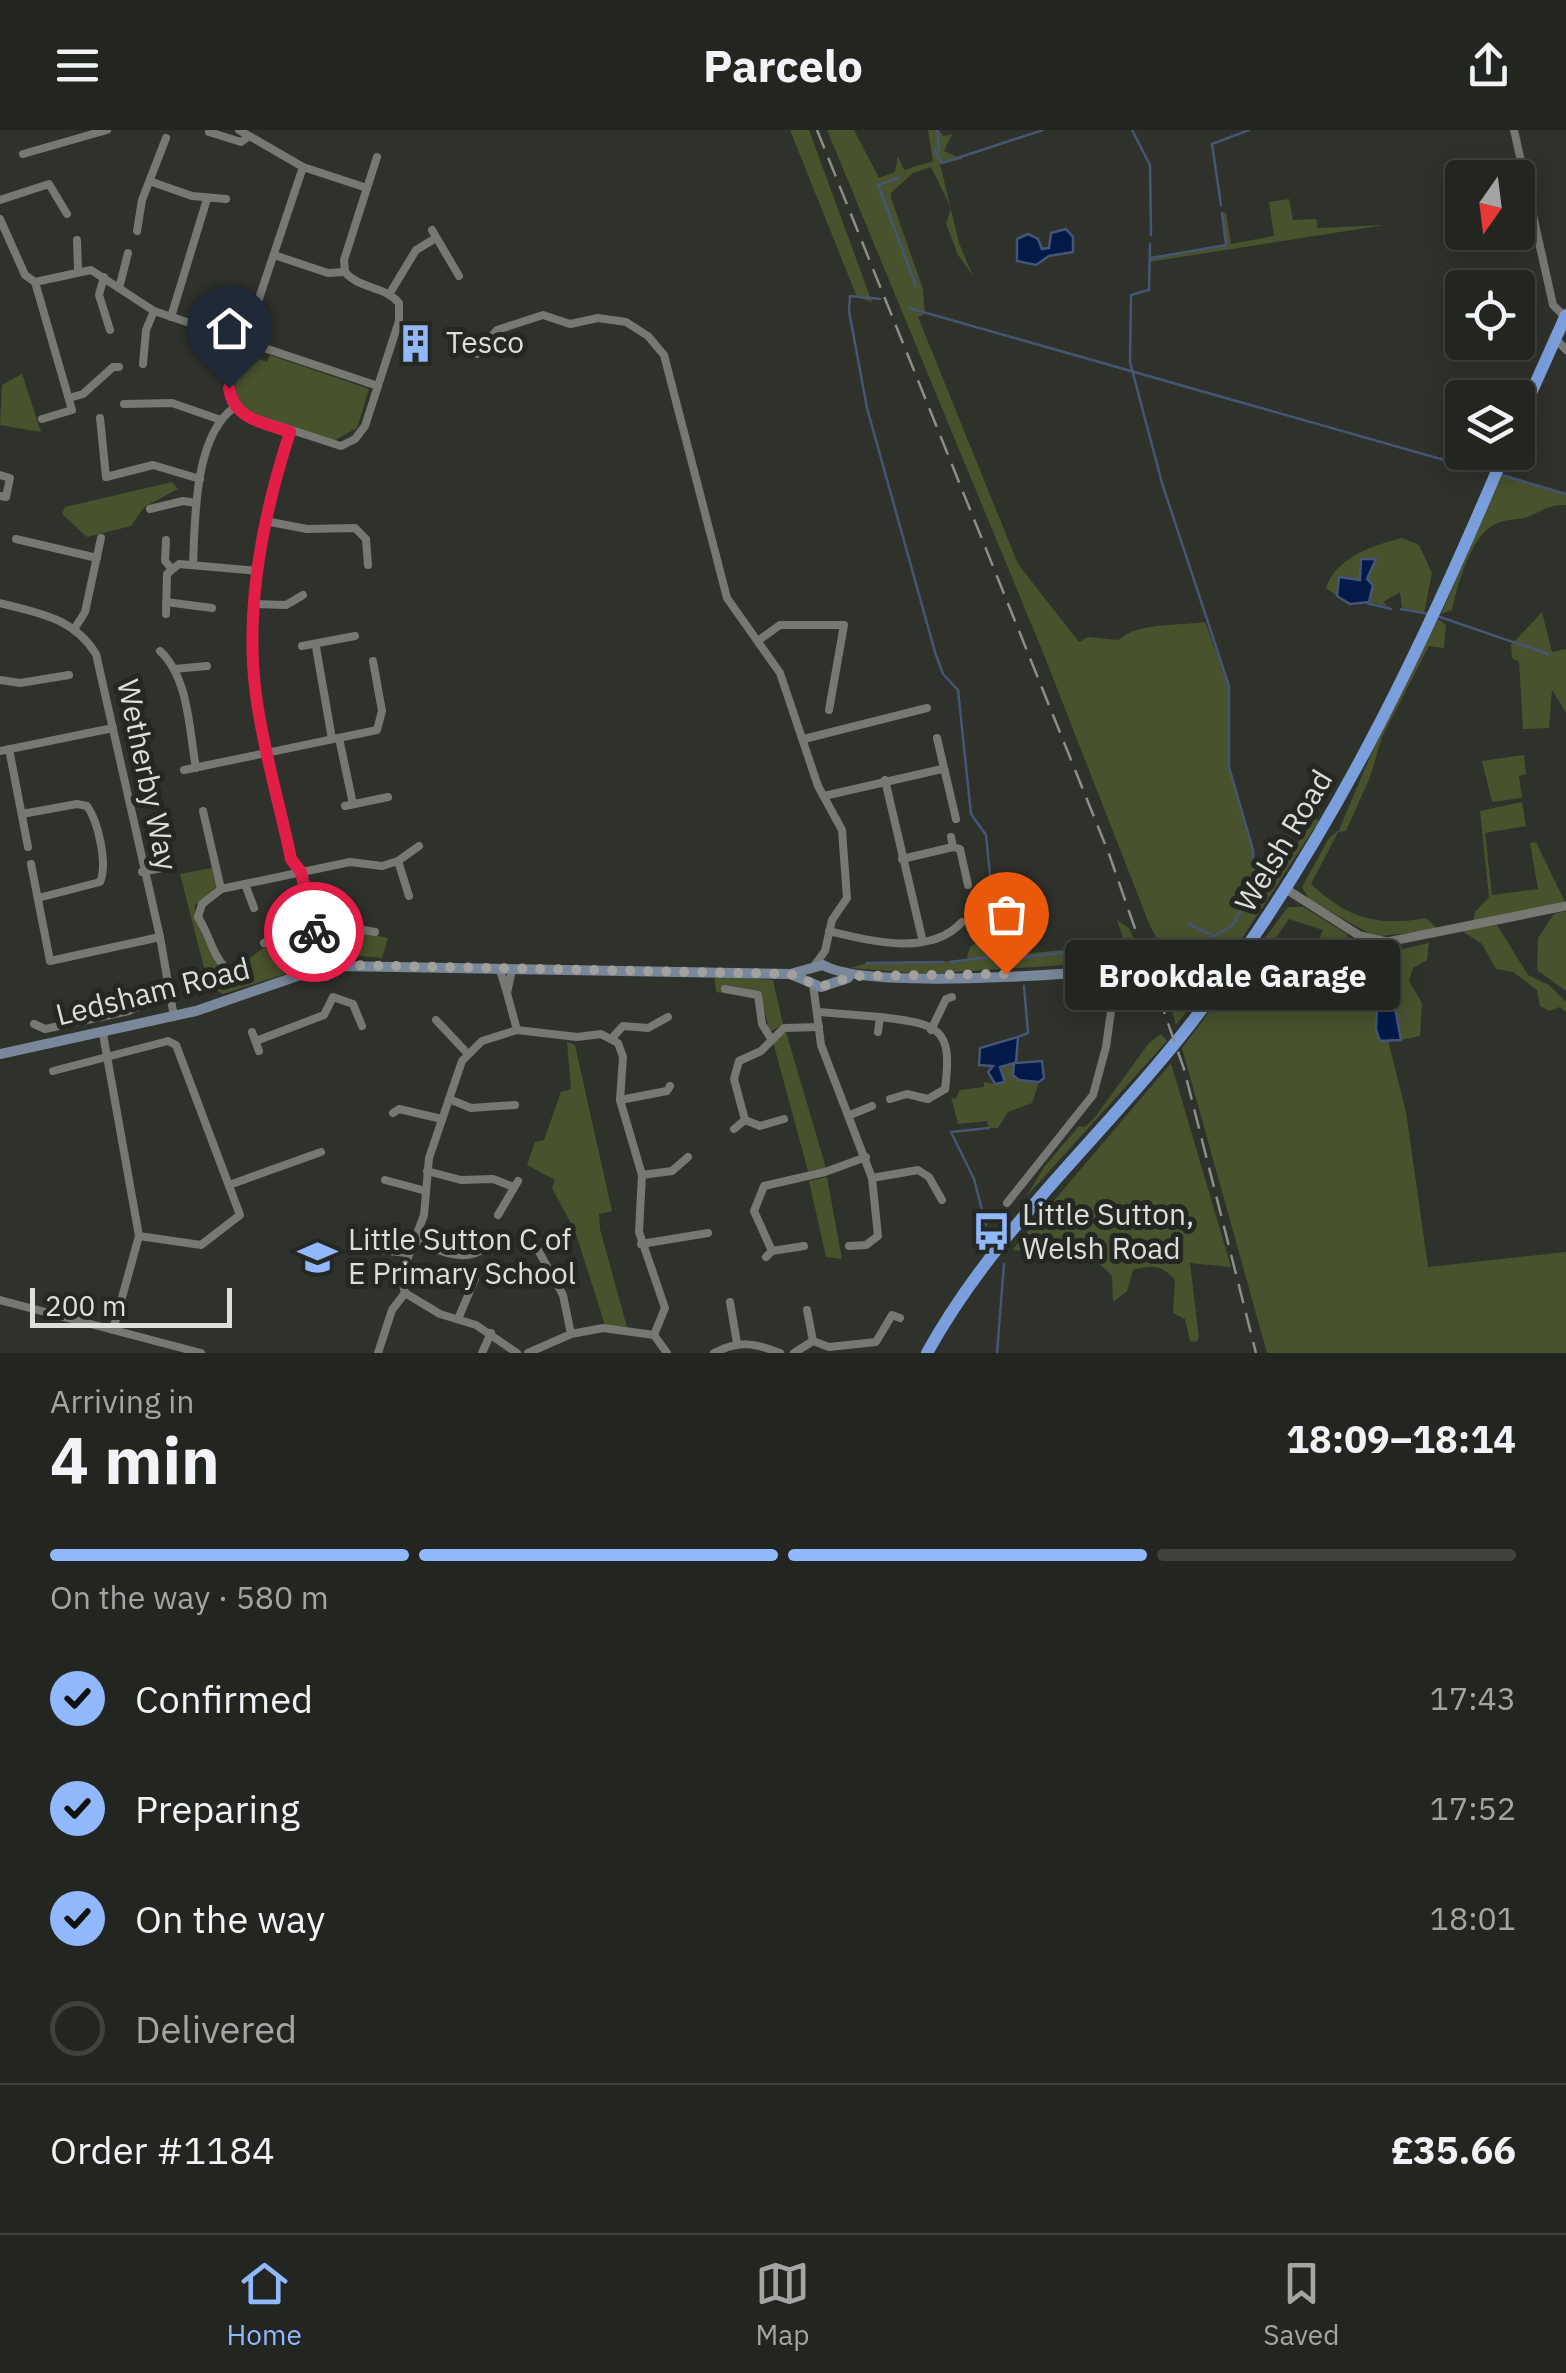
<!DOCTYPE html>
<html lang="en">
<head>
<meta charset="utf-8">
<style>
  :root { --surface:#232520; --page:#2f312d; --text:#f1f3f6; --muted:#a3a5a5; --line:#40423e; --accent:#91b8fd }
  body { margin:0; font-family:"IBM Plex Sans",sans-serif; background:var(--page); color:var(--text); height:100vh; display:flex; flex-direction:column; font-size:38px; white-space:nowrap }
  * { box-sizing:border-box; margin:0 }
  p { font-size:32px; color:var(--muted) }
  .icon { flex:none; width:55px; height:55px; fill:none; stroke:currentColor; stroke-width:2; stroke-linecap:round; stroke-linejoin:round }
  .map { position:relative; height:1223px; overflow:hidden }
  .drawer { display:flex; flex-direction:column; background:var(--surface); flex:1 }
  .drawer>* { flex:none }
  .needle { width:65px; rotate:194deg }
  .controls { position:absolute; left:1445px; top:30px; display:grid; gap:20px }
  .controls a { display:grid; place-items:center; width:90px; height:90px; border-radius:10px; background:var(--surface); box-shadow:0 5px 25px #0003,0 0 0 2px var(--line); font-size:50px }
  .scale { position:absolute; left:30px; bottom:25px; width:202px; box-sizing:border-box; padding-left:10px; border:5px solid #dedfdc; border-top:0; font-size:28px; line-height:35px; white-space:nowrap; color:#dedfdc; -webkit-text-stroke:8px #252722; paint-order:stroke }
  .pin { position:absolute; display:grid; place-items:center; width:85px; height:85px; color:#fff; margin:-102px -42px; border-radius:50% 50% 50% 0; rotate:-45deg; box-shadow:0 0 10px #0007 }
  .pin .icon { rotate:45deg }
  .courier { position:absolute; display:grid; place-items:center; width:100px; height:100px; margin:-50px; border:8px solid #e11d48; border-radius:50%; background:#fff; color:#222; box-shadow:0 2px 12px #0007 }
  .bubble { position:absolute; height:70px; border-radius:10px; background:var(--surface); box-shadow:0 5px 25px #0003,0 0 0 2px var(--line); font-size:32px; font-weight:700; line-height:70px; text-align:center }
  .overview em { font-style:normal; font-weight:700 }
  .overview div { display:flex; flex-direction:column-reverse }
  .overview { display:flex; align-items:center; justify-content:space-between; height:170px; padding:0 50px }
  h1 { font-size:65px; font-weight:700; line-height:75px }
  .bar { display:grid; grid-template-columns:repeat(4,1fr); gap:15px 10px; align-content:center; height:120px; padding:0 50px }
  .bar i { height:12px; border-radius:8px; background:var(--line) }
  .bar .current { background:var(--accent) }
  .bar p { grid-column:span 4 }
  .line { display:flex; align-items:center; gap:25px; padding:0 50px; border-top:2px solid var(--line) }
  .line div { flex:1 }
  ol { padding:0 50px; list-style:none }
  li { display:flex; align-items:center; gap:30px; height:110px }
  li p { margin-inline-start:auto }
  li .icon { padding:10px; border-radius:50%; background:var(--accent); color:#111; stroke-width:4 }
  li:last-child { color:var(--muted) }
  li i { width:55px; height:55px; border:5px solid var(--line); border-radius:50% }
  header { display:flex; justify-content:space-between; align-items:center; height:130px; padding:0 50px; background:var(--surface); font-size:45px; font-weight:700 }
  .dock { display:flex; justify-content:space-around; align-items:center; height:140px; border-top:2px solid var(--line); background:var(--surface); font-size:28px; color:var(--muted) }
  .dock a { display:grid; justify-items:center; gap:5px }
  .dock .current { color:var(--accent) }
  .map>svg:first-child { display:block }
</style>
</head>
<body>
<header><svg class="icon" aria-label="menu" viewBox="0 0 24 24"><path d="M4 6h16M4 12h16M4 18h16"/></svg>Parcelo<svg class="icon" aria-label="share" viewBox="0 0 24 24"><path d="M12 15V3M7 8l5-5 5 5M5 13v7h14v-7"/></svg></header>
<div class="map">
<svg width="1566" height="1223" viewBox="0 0 1566 1223">
  <rect width="100%" height="100%" fill="#2f312b"/>
  <!-- green -->
  <g fill="#48522d">
    <path d="M790,0H809L872,172L857,167Z"/>
    <path d="M827,0H854L879,48L895,42L898,26L904,40L933,31L928,0H939L943,6L952,4L944,21L963,29L940,34L959,113L973,146L958,125L946,94L951,78L931,37L913,43L891,63V68L923,159L925,184L918,187L1018,434L1079,512L1088,507L1119,510C1136,492 1181,496 1205,492L1229,556V637L1253,720L1259,766L1315,689L1319,691L1235,819L1168,827L1150,796L1044,525Z"/>
    <path d="M1289,69L1293,90L1316,89L1318,98L1385,95L1149,132V128L1226,115L1222,83H1226L1231,114L1274,106L1269,72Z"/>
    <path d="M246,224L267,232L270,225L369,259L357,298L335,310C315,303 236,286 235,264C234,252 243,236 246,224Z"/>
    <path d="M22,244L41,302L0,295L2,255Z"/>
    <path d="M1502,345L1566,363V375C1550,374 1544,380 1530,386C1517,391 1505,388 1492,396C1470,409 1457,456 1452,480L1441,484Z"/>
    <path d="M172,352L178,359L144,377L131,396L87,407L62,384L65,377Z"/>
    <path d="M1402,408L1419,415L1432,443L1424,483L1402,478L1400,462L1383,472L1388,476L1369,472L1373,455L1367,449L1375,429L1361,450L1337,454V466L1326,458C1336,427 1374,415 1402,408Z"/>
    <path d="M1542,482L1552,522L1566,519V583L1552,560L1549,598L1523,599L1519,532L1512,528L1511,515Z"/>
    <path d="M1438,489L1446,495L1444,518L1429,516L1382,607L1370,647L1346,701L1338,702L1311,754C1348,788 1376,797 1426,788L1438,799L1375,807L1309,769L1302,757L1329,708L1339,700L1374,617Z"/>
    <path d="M1524,625L1526,644L1519,646L1522,668L1492,672L1482,631Z"/>
    <path d="M1522,672L1526,696L1485,703L1492,765L1538,759L1530,713L1536,712L1566,774L1473,792L1475,782L1489,767L1480,681Z"/>
    <path d="M212,738L217,756L195,775C194,795 213,830 228,845L263,818L288,812L292,803L324,795L388,808L382,828L339,824L326,813L310,816L300,839L223,864L209,857L180,744Z"/>
    <path d="M1288,777H1303L1347,804L1349,815L1320,819L1316,817L1323,800L1289,789L1259,832L1366,823L1406,982L1428,1137L1566,1122V1223H1267L1182,918Z"/>
    <path d="M1566,781V861L1537,840L1538,808L1554,784Z"/>
    <path d="M1117,790L1129,798L1143,830L926,844L850,838L867,833L966,831L970,817L991,804V827L1125,814Z"/>
    <path d="M1497,795L1528,845L1549,855L1566,872V882L1560,877L1550,881L1540,876L1537,860L1513,842L1496,839L1482,814L1462,801Z"/>
    <path d="M1429,813L1427,830L1413,838L1409,851L1422,873L1420,906L1401,910L1389,822Z"/>
    <path d="M1160,840H1192L1202,853L1200,864L1176,895Z"/>
    <path d="M714,845L773,850L783,894L772,901L769,899L760,862L728,855L722,863L716,862Z"/>
    <path d="M786,902L826,1038L808,1041L773,912Z"/>
    <path d="M1161,904L1167,911L1026,1067L1044,1037L1079,996L1085,997L1095,987L1149,913Z"/>
    <path d="M567,912L575,915L612,1081L599,1084L600,1099L627,1197L605,1195L575,1101L552,1058L555,1050L527,1035L535,1012L544,1010L561,962L571,959Z"/>
    <path d="M1016,933L1019,950L1039,952L1032,973L1008,982L998,998H989L987,991L958,994L951,967L955,969L960,960L984,957V952L995,954L999,937Z"/>
    <path d="M1171,933L1231,1137L1190,1133L1199,1208L1196,1212L1190,1211L1185,1189L1173,1183L1175,1150C1161,1134 1152,1135 1133,1140L1127,1161L1113,1172L1112,1146C1087,1119 1083,1131 1053,1134L1040,1121L1012,1120Z"/>
    <path d="M827,1047L842,1129L826,1127L809,1051Z"/>
  </g>
  <!-- water -->
  <g fill="#031a49" stroke="#455575" stroke-width="2.5">
    <path d="M1066,99L1073,107V122L1049,126L1036,135L1017,131V109L1028,104L1038,109L1042,119L1049,118L1051,103Z"/>
    <path d="M1361,429H1376L1367,449L1373,455L1369,472L1350,474L1337,466L1339,447L1360,450Z"/>
    <path d="M1382,848L1391,856L1401,910L1380,911L1376,900L1378,853Z"/>
    <path d="M1018,907L1016,933L1042,931L1044,948L1039,952L1019,950L1013,945L1014,933L1000,937L1005,952L995,954L988,942L993,936L979,935L980,918Z"/>
  </g>
  <g fill="none" stroke-linecap="round" stroke-linejoin="round">
    <!-- stream -->
    <g stroke="#455575" stroke-width="2.5">
      <path d="M937,0L939,20L935,21L942,33L1043,0"/>
      <path d="M1132,0L1150,35L1151,105"/>
      <path d="M898,48L878,55L916,156"/>
      <path d="M1221,75L1212,14L1249,0"/>
      <path d="M1150,114L1149,160L1131,165L1130,232L1162,353L1229,556V637L1253,720L1255,758L1231,797L1214,806L1189,794"/>
      <path d="M1151,128L1226,115L1222,83"/>
      <path d="M880,169L850,166L849,181L867,278L935,522L943,544L958,560L971,684L986,705L998,826L950,832"/>
      <path d="M909,178L1483,341"/>
      <path d="M1502,345L1566,364"/>
      <path d="M1367,473L1391,479"/>
      <path d="M1401,479L1429,484"/>
      <path d="M1440,487L1548,524"/>
      <path d="M1000,826L1020,828L1126,814"/>
      <path d="M867,833L943,832"/>
      <path d="M1018,907L1028,903L1024,856"/>
      <path d="M986,1095L974,1049L951,1002L989,998"/>
      <path d="M997,1223L1004,1134"/>
    </g>
    <!-- minor -->
    <g stroke="#777872" stroke-width="8">
      <path d="M239,0L303,37"/>
      <path d="M1514,0L1553,175L1565,187"/>
      <path d="M209,2L241,12L248,7"/>
      <path d="M23,24L107,0"/>
      <path d="M152,52L192,66L226,69"/>
      <path d="M367,58L377,27"/>
      <path d="M0,70L49,54L67,84"/>
      <path d="M0,89L25,145L35,152L91,140L154,181L378,256"/>
      <path d="M432,100L459,146"/>
      <path d="M137,101L142,70L166,8"/>
      <path d="M77,110L78,139"/>
      <path d="M274,125L328,143L345,142C359,159 385,156 399,173V191L365,296L355,309L341,316L242,284L231,272L229,258L303,37L367,58L344,130L345,142"/>
      <path d="M104,147L99,165L110,200"/>
      <path d="M35,152L72,280L42,289"/>
      <path d="M119,158L128,123"/>
      <path d="M390,163L416,120L436,108"/>
      <path d="M171,187L207,69"/>
      <path d="M1554,207L1566,220"/>
      <path d="M477,224L497,200L543,185L570,194L598,188L626,192L648,206L664,225L727,468L780,543L818,656L842,700L847,768L832,790L825,821L814,836"/>
      <path d="M143,234L146,200L154,181"/>
      <path d="M69,268L83,264L113,237H119"/>
      <path d="M124,274L172,273L218,289"/>
      <path d="M100,288L106,347L153,335L200,349"/>
      <path d="M290,302C262,385 244,477 256,565C263,620 280,675 291,729L301,742L321,825"/>
      <path d="M0,345L10,348L6,367L0,366"/>
      <path d="M150,379L183,371L196,373"/>
      <path d="M265,391L307,399L355,398L366,409L368,435"/>
      <path d="M16,409L97,428"/>
      <path d="M166,410L165,431L171,438"/>
      <path d="M193,435C195,389 194,305 235,277"/>
      <path d="M166,472L212,478"/>
      <path d="M0,473C39,483 74,488 96,524L160,807L174,887"/>
      <path d="M255,474L286,475L303,465"/>
      <path d="M166,484L167,444L179,434L258,441"/>
      <path d="M75,498L85,482L101,408"/>
      <path d="M759,510L780,495H844L829,580"/>
      <path d="M302,516L355,506"/>
      <path d="M316,517L332,609"/>
      <path d="M160,521C189,548 189,600 196,638"/>
      <path d="M174,539L207,536"/>
      <path d="M0,550L20,553L69,545"/>
      <path d="M339,608L353,674"/>
      <path d="M937,608L956,689"/>
      <path d="M804,609L927,578"/>
      <path d="M9,619L28,717"/>
      <path d="M0,621L113,598"/>
      <path d="M184,640L377,600L382,581L373,531"/>
      <path d="M885,650L922,808"/>
      <path d="M824,666L942,639"/>
      <path d="M345,676L388,667"/>
      <path d="M203,681L221,759"/>
      <path d="M22,684L77,674L87,676C98,691 108,734 100,752L38,768"/>
      <path d="M951,707L953,717L960,719L968,755"/>
      <path d="M902,729L953,717"/>
      <path d="M398,731L409,766"/>
      <path d="M31,734L50,831L160,807"/>
      <path d="M142,742L172,736"/>
      <path d="M245,754L254,778"/>
      <path d="M829,801C871,811 930,827 962,792"/>
      <path d="M264,813L312,791L375,802"/>
      <path d="M500,840L507,863L512,840"/>
      <path d="M228,841C212,825 210,806 198,787L202,774L221,759L350,732L382,736L398,731L419,716"/>
      <path d="M813,854L821,915L872,1048L878,1106L866,1115L849,1116"/>
      <path d="M725,859L758,865L762,894L770,907"/>
      <path d="M819,882L880,887L878,902"/>
      <path d="M880,887C940,894 953,898 945,959"/>
      <path d="M436,890L467,923"/>
      <path d="M34,894L45,899L129,881L171,861"/>
      <path d="M517,900L577,907L601,904L618,913L623,927L620,970L642,1045L639,1102L665,1178L654,1205L603,1198L571,1204L528,1223"/>
      <path d="M931,900L946,869L952,867"/>
      <path d="M252,902L259,921"/>
      <path d="M103,904L139,1106L113,1200"/>
      <path d="M612,908L623,896L648,898L668,887"/>
      <path d="M256,911L324,885L333,867L353,874L362,896"/>
      <path d="M53,941L168,911L176,915L240,1085L201,1115L139,1106"/>
      <path d="M449,969L471,978L515,975"/>
      <path d="M890,969L907,964L928,969L945,959"/>
      <path d="M620,970L667,961L670,956"/>
      <path d="M393,983L399,979L442,989"/>
      <path d="M850,985L872,976"/>
      <path d="M745,990L760,996L784,989"/>
      <path d="M734,999L745,990L734,949L739,931L761,921L784,898L819,897"/>
      <path d="M427,1041L461,1050L493,1049L511,1056"/>
      <path d="M642,1045L672,1041L688,1027"/>
      <path d="M872,1048L918,1040L929,1047L942,1070"/>
      <path d="M385,1050L426,1061"/>
      <path d="M232,1054L321,1022"/>
      <path d="M1007,1073L1093,965L1106,917L1117,838"/>
      <path d="M498,1085L518,1051"/>
      <path d="M414,1109C433,1119 460,1132 480,1121"/>
      <path d="M641,1114L708,1103"/>
      <path d="M379,1120L408,1123"/>
      <path d="M538,1120L563,1165L571,1204"/>
      <path d="M772,1121L754,1081L764,1056L825,1042L866,1027"/>
      <path d="M766,1127L772,1121L804,1116"/>
      <path d="M405,1163L401,1146L424,1085L429,1028L462,931L482,911L517,900L507,863"/>
      <path d="M405,1163L440,1184L476,1195L517,1223"/>
      <path d="M0,1170L201,1223"/>
      <path d="M730,1172L737,1213"/>
      <path d="M807,1180L813,1211"/>
      <path d="M458,1189L475,1149"/>
      <path d="M654,1205L667,1223"/>
      <path d="M378,1223L392,1180L405,1163"/>
      <path d="M482,1223L491,1203"/>
      <path d="M714,1223C739,1210 755,1213 780,1223"/>
      <path d="M794,1223L813,1211L829,1217L876,1212L892,1185L900,1188"/>
    </g>
    <!-- tertiary -->
    <path stroke="#777872" stroke-width="9" d="M1286,759L1360,806L1387,812L1566,776"/>
    <!-- secondary -->
    <g stroke="#78879a" stroke-width="10">
      <path d="M1198,833L1206,851L1205,873"/>
      <path d="M336,836L790,844L823,835C872,864 1143,839 1212,830L1230,841"/>
      <path d="M315,840L314,831L321,825L331,827L336,836"/>
      <path d="M315,840L326,846L336,836"/>
      <path d="M790,844L821,857L848,848"/>
      <path d="M0,924L196,881L315,840"/>
    </g>
    <!-- trunk -->
    <g stroke="#7b9fdc" stroke-width="12">
      <path d="M1518,292L1566,185"/>
      <path d="M927,1223C997,1096 1105,1005 1192,892C1326,719 1420,524 1505,322"/>
    </g>
    <!-- rail -->
    <path stroke="#8d8e8a" stroke-width="2.5" stroke-dasharray="20 10" stroke-linecap="butt" d="M817,0L1109,724L1184,939L1256,1223"/>
  </g>
  <g fill="none" stroke-linecap="round" stroke-linejoin="round">
    <!-- done -->
    <path stroke="#a1a29e" stroke-width="10" stroke-dasharray="0 18" d="M314,802L320,825L314,837L323,846L343,835L790,844L821,857L854,846L1006,844"/>
    <!-- route -->
    <path stroke="#e11d48" stroke-width="12" d="M229,258C233,289 264,293 290,302C263,385 244,477 256,565C263,620 280,675 291,729L301,742L314,802"/>
  </g>
  <!-- icons -->
  <defs>
    <symbol id="building-bare" viewBox="-9 -9 18 18"><path d="M-4-6H4V6H1V3H-1V6H-4ZM-2.5-4.3h1.7v1.8h-1.7ZM.8-4.3h1.7v1.8H.8ZM-2.5-1h1.7V.8h-1.7ZM.8-1h1.7V.8H.8Z" fill="#91b8fd" stroke="#252722" stroke-width="2.5" paint-order="stroke"/></symbol>
    <symbol id="bus-bare" viewBox="-9 -9 18 18"><path d="M-5-6H5V4H4V6H2V4H-2V6H-4V4H-5ZM-3.5-4V0h7V-4ZM-3.5 1.2v1.5H-2V1.2ZM2 1.2v1.5H3.5V1.2Z" fill="#91b8fd" stroke="#252722" stroke-width="2.5" paint-order="stroke"/></symbol>
    <symbol id="school-bare" viewBox="-9 -9 18 18"><path d="M0-5L7-2L0 1L-7-2ZM-4 1L0 2.5L4 1V4Q0 6-4 4Z" fill="#91b8fd" stroke="#252722" stroke-width="2.5" paint-order="stroke"/></symbol>
  </defs>
  <g fill-rule="evenodd">
    <use href="#building-bare" x="388" y="186" width="55" height="55"/>
    <use href="#bus-bare" x="964" y="1074" width="55" height="55"/>
    <use href="#school-bare" x="290" y="1100" width="55" height="55"/>
  </g>
  <g text-anchor="middle" stroke-width="10" stroke-linejoin="round" paint-order="stroke">
    <!-- poi labels -->
    <g font-size="30" fill="#dedfdc" stroke="#252722" text-anchor="start">
      <text x="446" y="223">Tesco</text>
      <text x="1022" y="1095">Little Sutton,<tspan x="1022" dy="34">Welsh Road</tspan></text>
      <text x="348" y="1120">Little Sutton C of<tspan x="348" dy="34">E Primary School</tspan></text>
    </g>
    <!-- street labels -->
    <g font-size="30" fill="#dedfdc" stroke="#252722">
      <text transform="translate(147 645) rotate(78)" y="10">Wetherby Way</text>
      <text transform="translate(1284 711) rotate(-59)" y="10">Welsh Road</text>
      <text transform="translate(153 862) rotate(-14)" y="10">Ledsham Road</text>
    </g>
  </g>
</svg>
<div class="controls">
<a><svg class="needle" viewBox="-14 -14 28 28"><path d="M0-13l5 13h-10z" fill="#e53935"/><path d="M0 13l5-13h-10z" fill="#a3a5a5"/></svg></a>
<a><svg class="icon" aria-label="locate" viewBox="0 0 24 24"><circle cx="12" cy="12" r="6"/><path d="M12 2v4M12 18v4M2 12h4M18 12h4"/></svg></a>
<a><svg class="icon" aria-label="layers" viewBox="0 0 24 24"><path d="M12 4l9 5-9 5-9-5zM3 14l9 5 9-5"/></svg></a>
</div>
<div class="scale">200 m</div>
<div class="pin" style="left:1006px;top:844px;background:#ea580c"><svg class="icon" aria-label="bag" viewBox="0 0 24 24"><path d="M5 8h14l-1 12H6zM9 8a3 3 0 0 1 6 0"/></svg></div>
<div class="pin" style="left:229px;top:258px;background:#1f2937"><svg class="icon" aria-label="home" viewBox="0 0 24 24"><path d="M3 11l9-7 9 7M6 9v11h12V9"/></svg></div>
<div class="courier" style="left:314px;top:802px"><svg class="icon" aria-label="bike" viewBox="0 0 24 24"><circle cx="6" cy="16" r="4"/><circle cx="18" cy="16" r="4"/><path d="M6 16l4-8h5l3 8M10 8l3 8H6M13 5h3"/></svg></div>
<div class="bubble" style="left:1065px;top:810px;width:335px">Brookdale Garage</div>
</div>
<section class="drawer">
<div class="overview"><div><h1>4 min</h1><p>Arriving in</p></div><em>18:09–18:14</em></div>
<div class="bar"><i class="current"></i><i class="current"></i><i class="current"></i><i></i><p>On the way · 580 m</p></div>
<ol>
<li><svg class="icon" aria-label="check" viewBox="0 0 24 24"><path d="M5 12l5 5 9-10"/></svg>Confirmed<p>17:43</p></li>
<li><svg class="icon" aria-label="check" viewBox="0 0 24 24"><path d="M5 12l5 5 9-10"/></svg>Preparing<p>17:52</p></li>
<li><svg class="icon" aria-label="check" viewBox="0 0 24 24"><path d="M5 12l5 5 9-10"/></svg>On the way<p>18:01</p></li>
<li><i></i>Delivered</li>
</ol>
<div class="line" style="height:130px"><div>Order #1184</div><b>£35.66</b></div>
</section>
<nav class="dock">
<a class="current"><svg class="icon" aria-label="home" viewBox="0 0 24 24"><path d="M3 11l9-7 9 7M6 9v11h12V9"/></svg>Home</a>
<a><svg class="icon" aria-label="map" viewBox="0 0 24 24"><path d="M3 6l6-2 6 2 6-2v14l-6 2-6-2-6 2zM9 4v14M15 6v14"/></svg>Map</a>
<a><svg class="icon" aria-label="saved" viewBox="0 0 24 24"><path d="M7 4h10v16l-5-4-5 4z"/></svg>Saved</a>
</nav>
</body>
</html>
